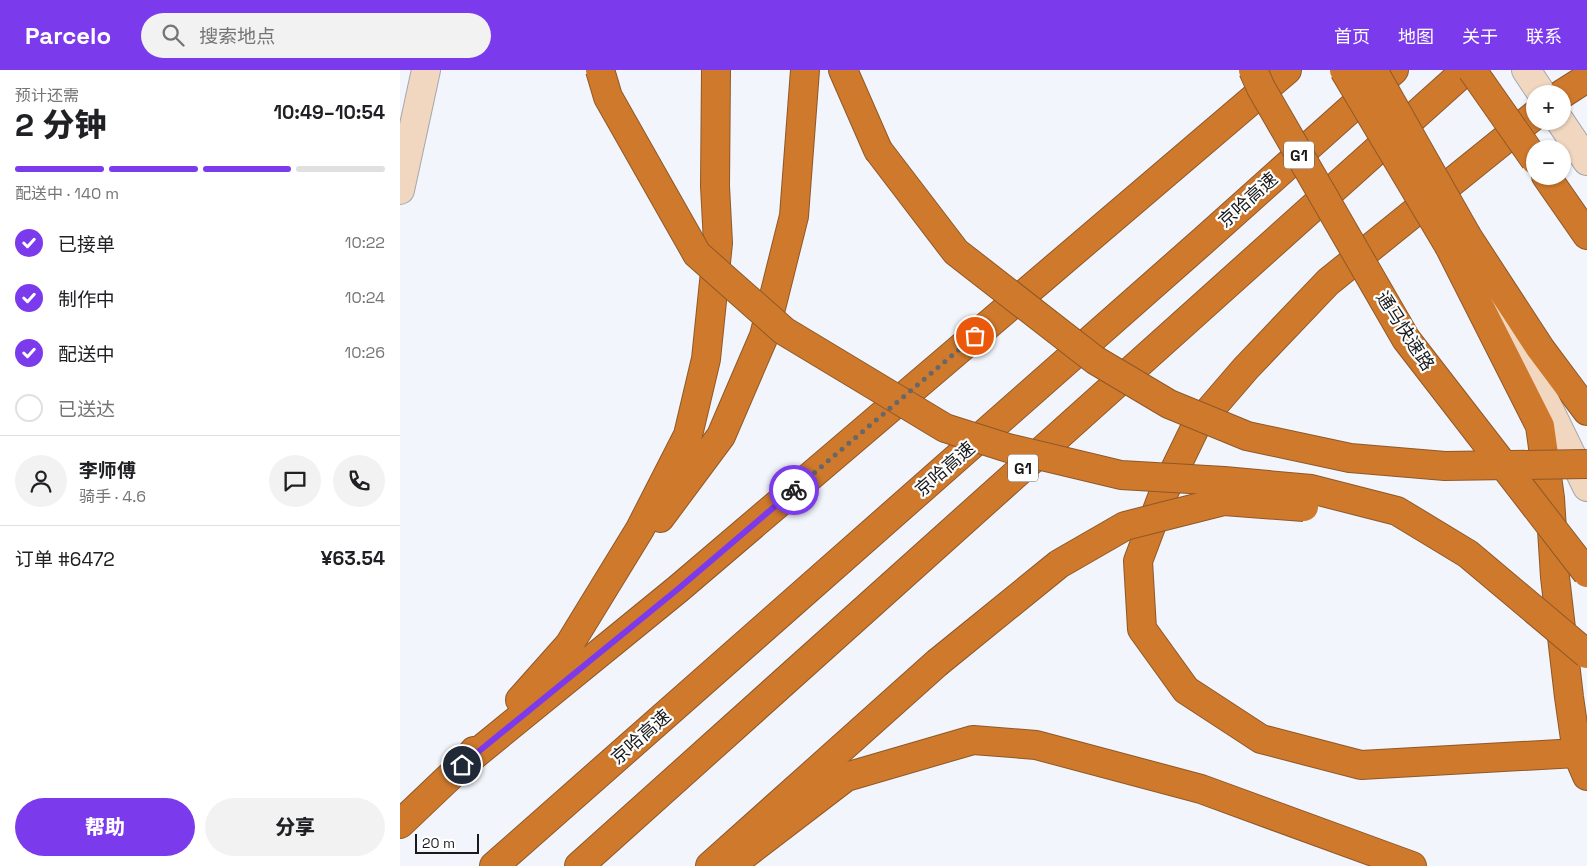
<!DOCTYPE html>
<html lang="zh">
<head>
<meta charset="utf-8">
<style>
  :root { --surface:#fff; --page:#f2f2f2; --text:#202124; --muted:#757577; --line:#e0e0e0; --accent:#7c3aed }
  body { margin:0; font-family:"Space Grotesk","Noto Sans SC",sans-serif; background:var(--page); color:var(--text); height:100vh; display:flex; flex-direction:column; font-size:19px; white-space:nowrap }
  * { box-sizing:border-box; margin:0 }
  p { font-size:16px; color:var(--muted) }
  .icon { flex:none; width:28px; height:28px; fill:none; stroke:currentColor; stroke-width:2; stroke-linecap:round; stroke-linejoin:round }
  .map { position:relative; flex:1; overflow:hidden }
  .side { display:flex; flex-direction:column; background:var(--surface); width:400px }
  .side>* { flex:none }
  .tools { position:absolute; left:1126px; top:15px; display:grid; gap:10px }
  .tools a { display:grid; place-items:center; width:45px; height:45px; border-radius:50%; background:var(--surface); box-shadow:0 1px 4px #0004; font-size:25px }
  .scale { position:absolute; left:15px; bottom:12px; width:64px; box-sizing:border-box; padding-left:5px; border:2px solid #191a1c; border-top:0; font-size:14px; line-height:18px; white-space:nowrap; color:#191a1c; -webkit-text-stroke:4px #fff; paint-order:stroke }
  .pin { position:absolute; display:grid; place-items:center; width:42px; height:42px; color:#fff; margin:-21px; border:2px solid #fff; border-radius:50%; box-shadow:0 1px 5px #0007 }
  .courier { position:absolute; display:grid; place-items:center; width:50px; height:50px; margin:-25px; border:4px solid #7c3aed; border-radius:50%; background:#fff; color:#222; box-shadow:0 1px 6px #0007 }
  .summary em { font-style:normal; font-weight:800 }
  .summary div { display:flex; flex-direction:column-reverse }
  .summary { display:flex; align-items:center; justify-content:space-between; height:85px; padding:0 15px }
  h1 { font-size:32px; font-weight:800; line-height:38px }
  .bar { display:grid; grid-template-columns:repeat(4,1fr); gap:8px 5px; align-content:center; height:60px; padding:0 15px }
  .bar i { height:6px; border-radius:4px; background:var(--line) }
  .bar .on { background:var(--accent) }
  .bar p { grid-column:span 4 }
  .line { display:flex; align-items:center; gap:12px; padding:0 15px; border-top:1px solid var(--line) }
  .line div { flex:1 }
  .round { display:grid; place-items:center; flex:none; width:52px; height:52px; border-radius:26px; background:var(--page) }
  ol { padding:0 15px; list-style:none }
  li { display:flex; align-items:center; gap:15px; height:55px }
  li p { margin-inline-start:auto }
  li .icon { padding:5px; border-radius:50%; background:var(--accent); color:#fff; stroke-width:4 }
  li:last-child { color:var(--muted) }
  li i { width:28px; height:28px; border:2px solid var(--line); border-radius:50% }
  .button { display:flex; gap:10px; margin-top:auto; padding:10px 15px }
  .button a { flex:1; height:58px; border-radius:30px; background:var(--accent); color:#fff; font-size:20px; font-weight:800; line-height:58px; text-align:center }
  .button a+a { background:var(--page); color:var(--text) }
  header { display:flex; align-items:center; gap:30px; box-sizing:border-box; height:70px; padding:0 25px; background:var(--accent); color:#fff }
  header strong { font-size:24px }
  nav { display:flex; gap:28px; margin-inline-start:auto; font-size:18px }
  .search { width:350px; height:45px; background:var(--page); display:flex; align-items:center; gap:12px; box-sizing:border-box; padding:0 18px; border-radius:28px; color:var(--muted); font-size:19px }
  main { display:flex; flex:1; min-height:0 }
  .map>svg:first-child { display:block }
</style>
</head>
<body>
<header>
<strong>Parcelo</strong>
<div class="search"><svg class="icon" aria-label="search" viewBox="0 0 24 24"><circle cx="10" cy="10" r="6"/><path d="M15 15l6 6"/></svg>搜索地点</div>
<nav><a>首页</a><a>地图</a><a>关于</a><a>联系</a></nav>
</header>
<main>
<section class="side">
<div class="summary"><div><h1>2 分钟</h1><p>预计还需</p></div><em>10:49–10:54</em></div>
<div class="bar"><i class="on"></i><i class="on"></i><i class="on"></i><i></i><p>配送中 · 140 m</p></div>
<ol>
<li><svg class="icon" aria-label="check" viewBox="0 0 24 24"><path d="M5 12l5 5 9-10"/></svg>已接单<p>10:22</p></li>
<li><svg class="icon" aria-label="check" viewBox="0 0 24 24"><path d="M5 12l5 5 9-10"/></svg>制作中<p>10:24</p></li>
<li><svg class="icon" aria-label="check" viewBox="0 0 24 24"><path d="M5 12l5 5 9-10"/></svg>配送中<p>10:26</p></li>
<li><i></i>已送达</li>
</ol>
<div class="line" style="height:90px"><a class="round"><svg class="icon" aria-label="person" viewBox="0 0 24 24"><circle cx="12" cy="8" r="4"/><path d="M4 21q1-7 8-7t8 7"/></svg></a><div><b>李师傅</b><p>骑手 · 4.6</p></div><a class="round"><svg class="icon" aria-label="chat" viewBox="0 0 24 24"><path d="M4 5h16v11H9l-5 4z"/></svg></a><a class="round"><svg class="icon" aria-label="phone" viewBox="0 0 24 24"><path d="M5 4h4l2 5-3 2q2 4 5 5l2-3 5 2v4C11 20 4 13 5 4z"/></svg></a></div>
<div class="line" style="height:65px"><div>订单 #6472</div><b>¥63.54</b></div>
<div class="button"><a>帮助</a><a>分享</a></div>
</section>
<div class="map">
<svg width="1187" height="796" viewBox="0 0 1187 796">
  <rect width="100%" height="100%" fill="#f2f5fb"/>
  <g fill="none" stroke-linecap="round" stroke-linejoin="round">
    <defs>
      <g id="secondary">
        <path d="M1126,0L1142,24"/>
        <path d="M1160,51L1187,91"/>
        <path d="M0,120L26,0"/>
        <path d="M1079,212L1117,273L1187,417"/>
      </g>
      <g id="highway">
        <path d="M443,0L478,80"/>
        <path d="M1162,24L1187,8"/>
        <path d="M1135,45L928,212L846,298L796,356L764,422L738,491L742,559L786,620L861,669L961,695L1177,683"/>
        <path d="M1146,106L1187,165"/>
        <path d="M1067,166L1140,278L1187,341"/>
        <path d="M1049,176L1140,356L1150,428L1155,507L1169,627L1177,683L1187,706"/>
        <path d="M260,448L321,366L364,266L394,146L405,0"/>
        <path d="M120,630L169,575L240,459L288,365L306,289L318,173L315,116L316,0"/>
        <path d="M62,695L278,519L887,0"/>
        <path d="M0,754L62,695L74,681"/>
        <path d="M94,796L804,170L994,0"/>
        <path d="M179,796L1066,0"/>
        <path d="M310,796L537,593"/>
        <path d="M330,796L446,707L573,670L636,675L801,719L1012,796"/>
      </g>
    </defs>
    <!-- secondary casing -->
    <use href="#secondary" stroke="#a4a7ac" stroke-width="30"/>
    <!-- highway casing -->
    <use href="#highway" stroke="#8f5827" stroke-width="30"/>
    <!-- secondary -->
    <use href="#secondary" stroke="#f1d7c0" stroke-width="28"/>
    <!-- highway -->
    <use href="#highway" stroke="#cf792d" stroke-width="28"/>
    <defs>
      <g id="highway-bridge">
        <path d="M200,0L208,27L297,184L384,261L545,358L608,378L721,405L824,411L911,419L997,441L1068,484L1187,584"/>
        <path d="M853,0L861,18L1006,269L1187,503"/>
        <path d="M944,0L1049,176"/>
        <path d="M973,0L1067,166"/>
        <path d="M1072,0L1135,90"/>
        <path d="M478,80L556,182L695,290L769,334L847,366L950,388L1045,396L1187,394"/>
        <path d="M537,593L659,494L725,456L824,431L904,437"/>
      </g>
    </defs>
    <!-- highway-bridge casing -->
    <use href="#highway-bridge" stroke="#8f5827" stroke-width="30" stroke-linecap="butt"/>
    <!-- highway-bridge -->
    <use href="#highway-bridge" stroke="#cf792d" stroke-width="28"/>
  </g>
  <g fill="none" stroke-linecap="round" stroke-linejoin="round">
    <!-- done -->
    <path stroke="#65676a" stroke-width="5" stroke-dasharray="0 9" d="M394,420L575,266"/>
    <!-- route -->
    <path stroke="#7c3aed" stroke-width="6" d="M62,695L278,519L394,420"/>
  </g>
  <g text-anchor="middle" stroke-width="4.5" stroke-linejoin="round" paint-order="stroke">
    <!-- shield labels -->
    <g fill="#fff" stroke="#5e5f60" stroke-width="1">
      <rect x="884" y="71.5" width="30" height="27" rx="4"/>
      <rect x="608" y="384.5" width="30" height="27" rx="4"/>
    </g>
    <g font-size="16" font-weight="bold" fill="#191a1c">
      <text x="899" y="91">G1</text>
      <text x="623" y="404">G1</text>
    </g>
    <!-- street labels -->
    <g font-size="18" fill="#191a1c" stroke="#fff">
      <text transform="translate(848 130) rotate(-42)" y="6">京哈高速</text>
      <text transform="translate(1005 261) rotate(57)" y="6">通马快速路</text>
      <text transform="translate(545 399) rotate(-41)" y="6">京哈高速</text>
      <text transform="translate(241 667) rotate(-41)" y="6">京哈高速</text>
    </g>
  </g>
</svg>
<div class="tools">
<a>+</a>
<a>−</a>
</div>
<div class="scale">20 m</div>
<div class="pin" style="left:575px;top:266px;background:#ea580c"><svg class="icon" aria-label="bag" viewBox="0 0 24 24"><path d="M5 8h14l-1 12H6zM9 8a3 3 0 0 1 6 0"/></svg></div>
<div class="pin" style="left:62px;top:695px;background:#1f2937"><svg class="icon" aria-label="home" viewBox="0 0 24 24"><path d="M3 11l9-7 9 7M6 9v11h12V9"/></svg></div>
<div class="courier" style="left:394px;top:420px"><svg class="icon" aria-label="bike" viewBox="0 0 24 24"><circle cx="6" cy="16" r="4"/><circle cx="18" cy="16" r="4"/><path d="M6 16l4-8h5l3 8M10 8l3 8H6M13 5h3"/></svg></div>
</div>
</main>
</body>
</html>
